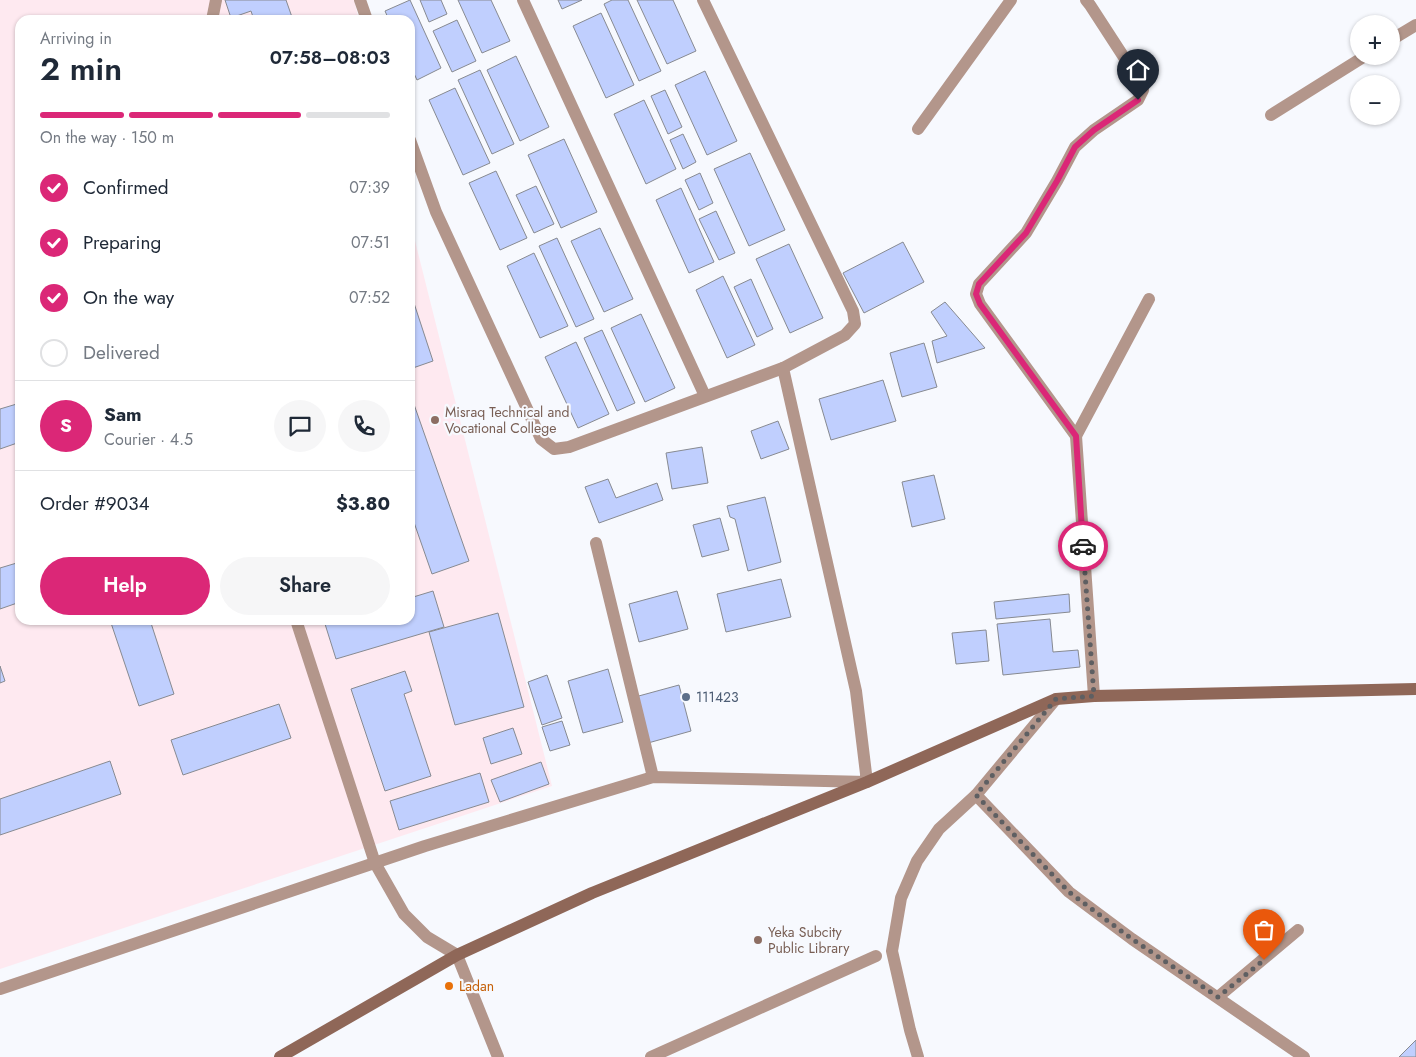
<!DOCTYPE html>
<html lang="en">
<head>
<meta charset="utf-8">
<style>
  :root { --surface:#fff; --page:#f6f6f7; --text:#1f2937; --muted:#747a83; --line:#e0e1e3; --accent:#db2777 }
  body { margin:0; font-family:Jost,sans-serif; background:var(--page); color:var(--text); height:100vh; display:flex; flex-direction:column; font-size:19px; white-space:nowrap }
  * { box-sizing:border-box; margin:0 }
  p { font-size:16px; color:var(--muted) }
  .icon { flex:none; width:28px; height:28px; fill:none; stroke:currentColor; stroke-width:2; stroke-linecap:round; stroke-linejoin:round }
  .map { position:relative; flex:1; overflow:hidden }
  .sheet { position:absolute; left:15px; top:15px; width:400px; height:610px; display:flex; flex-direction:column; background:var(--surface); border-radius:15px; box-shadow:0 1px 4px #0004 }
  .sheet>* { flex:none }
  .buttons { position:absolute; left:1350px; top:15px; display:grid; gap:10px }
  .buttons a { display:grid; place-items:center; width:50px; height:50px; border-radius:50%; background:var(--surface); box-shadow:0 1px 4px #0004; font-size:25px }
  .pin { position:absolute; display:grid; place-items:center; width:42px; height:42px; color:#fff; margin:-51px -21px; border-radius:50% 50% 50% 0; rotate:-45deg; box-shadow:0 0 5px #0007 }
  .pin .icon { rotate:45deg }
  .courier { position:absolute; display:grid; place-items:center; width:50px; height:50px; margin:-25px; border:4px solid #db2777; border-radius:50%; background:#fff; color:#222; box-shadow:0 1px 6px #0007 }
  .head em { font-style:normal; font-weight:600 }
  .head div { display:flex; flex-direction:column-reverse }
  .head { display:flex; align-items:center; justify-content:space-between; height:85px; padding:0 25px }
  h1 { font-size:32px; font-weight:600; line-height:38px }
  .bar { display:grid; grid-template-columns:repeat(4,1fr); gap:8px 5px; align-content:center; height:60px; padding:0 25px }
  .bar i { height:6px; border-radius:4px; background:var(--line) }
  .bar .active { background:var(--accent) }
  .bar p { grid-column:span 4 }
  .line { display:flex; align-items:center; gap:12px; padding:0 25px; border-top:1px solid var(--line) }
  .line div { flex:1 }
  .round { display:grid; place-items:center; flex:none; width:52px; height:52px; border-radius:26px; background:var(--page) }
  ol { padding:0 25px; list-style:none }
  li { display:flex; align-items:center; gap:15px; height:55px }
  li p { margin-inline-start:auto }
  li .icon { padding:5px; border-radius:50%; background:var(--accent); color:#fff; stroke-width:4 }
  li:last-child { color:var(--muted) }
  li i { width:28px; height:28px; border:2px solid var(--line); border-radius:50% }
  .cta { display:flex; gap:10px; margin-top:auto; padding:10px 25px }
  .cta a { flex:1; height:58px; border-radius:30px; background:var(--accent); color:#fff; font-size:20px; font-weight:600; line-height:58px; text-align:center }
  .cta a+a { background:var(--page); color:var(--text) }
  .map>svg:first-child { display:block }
</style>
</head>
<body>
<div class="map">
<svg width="1416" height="1057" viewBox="0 0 1416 1057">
  <rect width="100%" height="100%" fill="#f7f9fe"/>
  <!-- education -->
  <path fill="#fee9f0" d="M0,0H354L359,20H20V620H410V221L552,786L0,969Z"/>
  <!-- building -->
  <g fill="#c0cffe" stroke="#878a91">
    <path d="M225,0H286L293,20H254L251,11L231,18Z"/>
    <path d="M410,0L441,68L417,80L410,65V20H389L385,11Z"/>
    <path d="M420,0H441L447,14L429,22Z"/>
    <path d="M458,0H491L510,41L482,53Z"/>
    <path d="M558,0H582L562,9Z"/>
    <path d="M612,0H628L661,71L639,81L604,4Z"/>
    <path d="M637,0H673L696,51L667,64Z"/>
    <path d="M601,13L634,85L606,98L573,26Z"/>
    <path d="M457,20L476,61L452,72L433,31Z"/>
    <path d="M516,56L549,127L520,141L487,70Z"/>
    <path d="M480,70L514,144L492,154L458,80Z"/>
    <path d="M705,71L737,141L707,155L675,85Z"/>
    <path d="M455,88L490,163L463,175L429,100Z"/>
    <path d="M665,90L682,127L668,134L651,96Z"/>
    <path d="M644,100L676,169L646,184L614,114Z"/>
    <path d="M683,134L696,162L683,169L670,140Z"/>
    <path d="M564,139L597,212L561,228L528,155Z"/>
    <path d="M750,153L785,230L749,246L714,169Z"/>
    <path d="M496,171L527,238L500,250L469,183Z"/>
    <path d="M700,173L713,203L699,210L685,180Z"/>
    <path d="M536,186L554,224L534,233L516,195Z"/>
    <path d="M681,188L714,262L689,273L656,200Z"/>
    <path d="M716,211L735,253L719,260L699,219Z"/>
    <path d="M600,228L633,299L604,312L571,241Z"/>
    <path d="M557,238L594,319L576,327L539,246Z"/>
    <path d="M903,242L924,282L864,313L843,273Z"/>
    <path d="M789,244L823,318L790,333L756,259Z"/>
    <path d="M534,253L568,326L540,338L507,266Z"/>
    <path d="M723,276L755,345L727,358L696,290Z"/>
    <path d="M751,279L773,329L757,337L734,287Z"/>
    <path d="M410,291L433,361L410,369Z"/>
    <path d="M945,302L985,348L937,363L932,341L947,336L931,312Z"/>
    <path d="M641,314L675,388L645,402L611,328Z"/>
    <path d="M602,330L635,403L617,411L584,338Z"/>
    <path d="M576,342L609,414L578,428L545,357Z"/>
    <path d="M924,343L937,387L902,397L890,353Z"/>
    <path d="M883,380L896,421L831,440L819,399Z"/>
    <path d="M410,393L469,561L432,574L410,511Z"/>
    <path d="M20,403V442L0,449V409Z"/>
    <path d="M778,421L789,449L761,459L751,431Z"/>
    <path d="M702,447L708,483L672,489L666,453Z"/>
    <path d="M934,475L945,519L912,527L902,482Z"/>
    <path d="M608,479L616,498L657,483L663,500L599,523L585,487Z"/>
    <path d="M765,497L781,562L748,571L735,519L730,517L727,506Z"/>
    <path d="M720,518L729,550L702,557L693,525Z"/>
    <path d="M20,562V602L0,609V568Z"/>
    <path d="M781,579L791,617L726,632L717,594Z"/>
    <path d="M433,591L444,627L336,659L325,624L338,620H410V598Z"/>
    <path d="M677,591L688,629L639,642L629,604Z"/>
    <path d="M1069,594L1070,612L996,619L994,602Z"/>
    <path d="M498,613L524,707L455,725L429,632Z"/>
    <path d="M1050,619L1053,652L1078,650L1080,667L1003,675L997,624Z"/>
    <path d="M110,620H150L174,694L139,706Z"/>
    <path d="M986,630L989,661L956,664L952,633Z"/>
    <path d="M0,666L5,681L0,683Z"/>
    <path d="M608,669L623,722L583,733L568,681Z"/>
    <path d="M405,671L412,691L404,694L431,776L385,791L351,689Z"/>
    <path d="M547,675L562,718L542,725L528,682Z"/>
    <path d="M679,685L691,731L648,743L635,697Z"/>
    <path d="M279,704L291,738L183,775L171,740Z"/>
    <path d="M562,721L570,745L550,751L542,727Z"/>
    <path d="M513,728L522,754L491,764L483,738Z"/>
    <path d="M110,761L121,794L0,835V799Z"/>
    <path d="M541,762L549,784L500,802L491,780Z"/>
    <path d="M480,773L489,802L399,830L390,801Z"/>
    <path d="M1416,1040V1057H1399Z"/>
  </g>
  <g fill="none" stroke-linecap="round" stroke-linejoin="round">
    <!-- lane -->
    <g stroke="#b3968b" stroke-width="12">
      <path d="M212,20L216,0"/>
      <path d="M296,620L375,863"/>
      <path d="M651,1057L876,956"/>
    </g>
    <!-- street -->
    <g stroke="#b3968b" stroke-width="12">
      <path d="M360,0L367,20"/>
      <path d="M523,0L705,396"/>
      <path d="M1086,0L1090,5L1140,82L1143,90L1138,100L1094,130L1075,147L1057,181L1026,233L979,284L976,294L980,304L1076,436L1094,696"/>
      <path d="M1391,40L1416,25"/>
      <path d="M1271,115L1365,56"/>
      <path d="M918,129L1011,0"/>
      <path d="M410,140L436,212L541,439L554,449L569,447L783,368"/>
      <path d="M1076,436L1149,299"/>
      <path d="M596,543L653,777"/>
      <path d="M1056,699L976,795L1069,892L1132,939L1304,1057"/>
      <path d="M375,863L404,914L427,937L457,955L498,1057"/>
      <path d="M0,989L425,846L653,777L867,782L856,691L783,368L845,335L855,324L853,311L703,0"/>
      <path d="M1218,997L1298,930"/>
      <path d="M918,1057L910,1030L892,951L901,898L917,861L939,829L976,795"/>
    </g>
    <!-- secondary -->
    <path stroke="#8f6758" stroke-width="12" d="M280,1057L457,955L592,893L867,782L1056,699L1094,696L1416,689"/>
  </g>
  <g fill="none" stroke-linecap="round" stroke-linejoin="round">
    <!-- done -->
    <path stroke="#5e5f62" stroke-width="5" stroke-dasharray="0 9" d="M1083,546L1094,696L1056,699L976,795L1069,892L1132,939L1218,997L1264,960"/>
    <!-- route -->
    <path stroke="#db2777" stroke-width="6" d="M1083,546L1076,436L980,304L976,294L979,284L1026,233L1057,181L1075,147L1094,130L1138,100"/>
  </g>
  <!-- markers -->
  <g fill="#8d6e63" stroke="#f7f9fe" stroke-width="2">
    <circle cx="435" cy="420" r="5"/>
    <circle cx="758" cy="940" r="5"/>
  </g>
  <circle fill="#5c6f8a" stroke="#f7f9fe" stroke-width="2" cx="686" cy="697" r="5"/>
  <circle fill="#e8710a" stroke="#f7f9fe" stroke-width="2" cx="449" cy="986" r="5"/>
  <g text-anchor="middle" stroke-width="4.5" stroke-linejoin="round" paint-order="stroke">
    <!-- education labels -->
    <g font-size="14" fill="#785e54" stroke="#f7f9fe" text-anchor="start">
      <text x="445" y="417">Misraq Technical and<tspan x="445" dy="16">Vocational College</tspan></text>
      <text x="768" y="937">Yeka Subcity<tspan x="768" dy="16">Public Library</tspan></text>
    </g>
    <!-- service labels -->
    <g font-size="14" fill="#4e5e75" stroke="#f7f9fe" text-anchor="start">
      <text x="696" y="702">111423</text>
    </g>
    <!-- food labels -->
    <g font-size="14" fill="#c56008" stroke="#f7f9fe" text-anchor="start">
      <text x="459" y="991">Ladan</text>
    </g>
  </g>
</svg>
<div class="buttons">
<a>+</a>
<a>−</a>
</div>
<div class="pin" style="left:1264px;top:960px;background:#ea580c"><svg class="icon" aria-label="bag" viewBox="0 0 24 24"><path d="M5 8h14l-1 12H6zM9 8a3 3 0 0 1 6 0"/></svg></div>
<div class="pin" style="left:1138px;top:100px;background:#1f2937"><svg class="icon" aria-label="home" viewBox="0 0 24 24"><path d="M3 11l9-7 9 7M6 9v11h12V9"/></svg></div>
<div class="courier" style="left:1083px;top:546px"><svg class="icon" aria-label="car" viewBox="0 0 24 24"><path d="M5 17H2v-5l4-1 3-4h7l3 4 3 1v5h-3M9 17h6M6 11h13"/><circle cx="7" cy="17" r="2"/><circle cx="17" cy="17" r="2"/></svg></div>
<section class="sheet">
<div class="head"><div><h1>2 min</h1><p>Arriving in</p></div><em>07:58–08:03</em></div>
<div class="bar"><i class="active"></i><i class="active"></i><i class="active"></i><i></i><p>On the way · 150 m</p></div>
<ol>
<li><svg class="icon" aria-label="check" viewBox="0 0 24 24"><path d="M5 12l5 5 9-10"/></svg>Confirmed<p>07:39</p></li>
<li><svg class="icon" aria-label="check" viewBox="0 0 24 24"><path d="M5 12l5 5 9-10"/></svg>Preparing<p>07:51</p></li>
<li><svg class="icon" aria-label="check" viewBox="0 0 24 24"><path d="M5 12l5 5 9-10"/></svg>On the way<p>07:52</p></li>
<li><i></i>Delivered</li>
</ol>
<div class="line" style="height:90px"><b class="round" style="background:var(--accent);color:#fff">S</b><div><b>Sam</b><p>Courier · 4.5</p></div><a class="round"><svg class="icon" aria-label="chat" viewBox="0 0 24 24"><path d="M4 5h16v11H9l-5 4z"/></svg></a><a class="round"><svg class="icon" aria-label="phone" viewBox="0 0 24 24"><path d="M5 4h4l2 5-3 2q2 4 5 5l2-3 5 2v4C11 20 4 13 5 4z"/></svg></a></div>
<div class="line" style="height:65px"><div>Order #9034</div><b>$3.80</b></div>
<div class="cta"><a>Help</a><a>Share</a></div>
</section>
</div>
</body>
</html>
